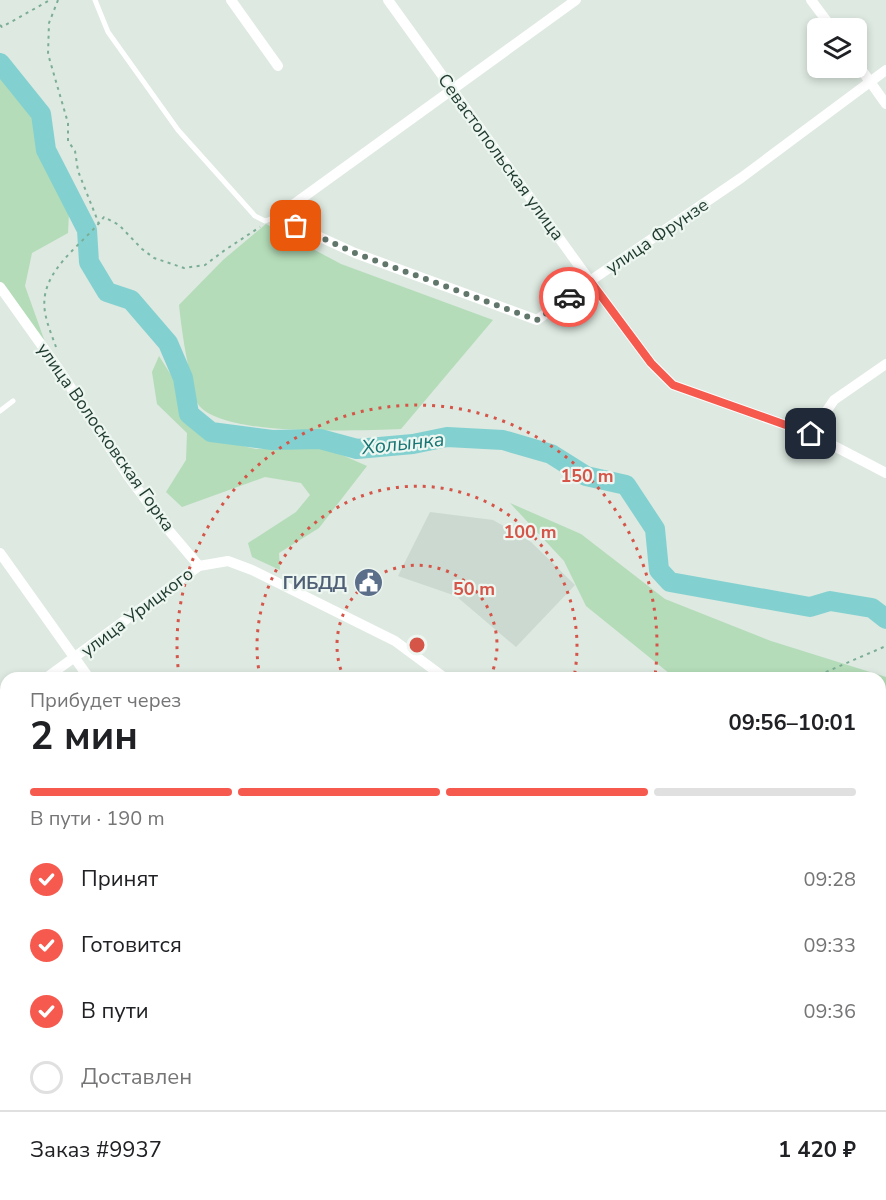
<!DOCTYPE html>
<html lang="ru">
<head>
<meta charset="utf-8">
<style>
  :root { --surface:#fff; --page:#f2f2f2; --text:#202124; --muted:#757577; --line:#e0e0e0; --accent:#f65a4e }
  body { margin:0; font-family:"Nunito Sans",sans-serif; background:var(--page); color:var(--text); height:100vh; display:flex; flex-direction:column; font-size:22px; white-space:nowrap }
  * { box-sizing:border-box; margin:0 }
  p { font-size:20px; color:var(--muted) }
  .icon { flex:none; width:33px; height:33px; fill:none; stroke:currentColor; stroke-width:2; stroke-linecap:round; stroke-linejoin:round }
  .map { position:relative; flex:1; overflow:hidden }
  .panel { position:absolute; left:0px; top:672px; width:886px; height:528px; display:flex; flex-direction:column; background:var(--surface); border-radius:18px 18px 0 0; box-shadow:0 3px 9px #0003 }
  .panel>* { flex:none }
  .tools { position:absolute; left:807px; top:18px; display:grid; gap:12px }
  .tools a { display:grid; place-items:center; width:60px; height:60px; border-radius:9px; background:var(--surface); box-shadow:0 3px 9px #0003; font-size:30px }
  .pin { position:absolute; display:grid; place-items:center; width:51px; height:51px; color:#fff; margin:-26px; border-radius:12px; box-shadow:0 3px 9px #0006 }
  .courier { position:absolute; display:grid; place-items:center; width:60px; height:60px; margin:-30px; border:4px solid #f65a4e; border-radius:50%; background:#fff; color:#222; box-shadow:0 2px 8px #0007 }
  .head em { font-style:normal; font-weight:700 }
  .head div { display:flex; flex-direction:column-reverse }
  .head { display:flex; align-items:center; justify-content:space-between; height:102px; padding:0 30px }
  h1 { font-size:39px; font-weight:700; line-height:45px }
  .bar { display:grid; grid-template-columns:repeat(4,1fr); gap:9px 6px; align-content:center; height:72px; padding:0 30px }
  .bar i { height:8px; border-radius:4px; background:var(--line) }
  .bar .current { background:var(--accent) }
  .bar p { grid-column:span 4 }
  .line { display:flex; align-items:center; gap:15px; padding:0 30px; border-top:2px solid var(--line) }
  .line div { flex:1 }
  ol { padding:0 30px; list-style:none }
  li { display:flex; align-items:center; gap:18px; height:66px }
  li p { margin-inline-start:auto }
  li .icon { padding:6px; border-radius:50%; background:var(--accent); color:#fff; stroke-width:4 }
  li:last-child { color:var(--muted) }
  li i { width:33px; height:33px; border:3px solid var(--line); border-radius:50% }
  .map>svg:first-child { display:block }
</style>
</head>
<body>
<div class="map">
<svg width="886" height="1200" viewBox="0 0 886 1200">
  <rect width="100%" height="100%" fill="#dde9e1"/>
  <!-- built -->
  <g fill="#cbd9d0">
    <path d="M430,512L493,520L531,542L575,585L516,647L456,596L398,576Z"/>
    <path d="M886,979V1087L880,1079L881,983Z"/>
  </g>
  <!-- green -->
  <g fill="#b4dcb8">
    <path d="M0,73L31,116L69,213L68,233L32,253L25,286L50,356L0,286Z"/>
    <path d="M266,224L341,264L493,320L401,429C361,430 221,438 198,404C195,400 195,391 193,386C186,359 182,333 179,305L223,260Z"/>
    <path d="M159,356L178,386L186,422L216,440L256,449L326,448L367,466L319,528L279,553L280,570L252,557L248,543L296,512L310,495L301,483L265,477L182,507L166,492L186,460L187,433L157,404L152,372Z"/>
    <path d="M510,503L581,534L665,599L771,641L886,677V743L881,740L880,678H675L586,606L564,561Z"/>
    <path d="M184,1194H405L410,1200H188Z"/>
    <path d="M602,1194H852L856,1200H594Z"/>
  </g>
  <g fill="none" stroke-linecap="round" stroke-linejoin="round">
    <!-- river -->
    <path stroke="#82d1d0" stroke-width="20" d="M0,63L41,114L46,150L87,230L89,262L107,292L131,300L168,343L183,378L189,414L211,432L272,440L320,439L357,449L413,444L447,437L503,440L551,454L586,476L626,485L655,529L659,570L670,582L810,607L830,601L872,608L886,619"/>
    <defs>
      <g id="secondary">
        <path d="M880,750L886,753"/>
        <path d="M880,964L886,960"/>
        <path d="M121,1200L129,1194"/>
        <path d="M562,1200L570,1194"/>
      </g>
    </defs>
    <!-- secondary casing -->
    <use href="#secondary" stroke="#b0c9bb" stroke-width="16"/>
    <!-- path -->
    <g stroke="#7cae96" stroke-width="2" stroke-dasharray="3 4.5" stroke-linecap="butt">
      <path d="M58,0L49,23L48,54L68,123V141L75,151L78,171L99,224"/>
      <path d="M0,25L2,27L50,0"/>
      <path d="M56,347C52,336 47,324 45,312C38,271 83,245 104,217L119,225L142,249L154,258L184,268L205,265L225,250L260,227"/>
      <path d="M812,678L886,646"/>
      <path d="M219,1194L227,1196L338,1200"/>
      <path d="M321,1194L325,1199L331,1194"/>
      <path d="M353,1200L361,1194"/>
      <path d="M367,1200L376,1194"/>
      <path d="M408,1200L409,1199"/>
    </g>
    <!-- lane -->
    <g stroke="#fff" stroke-width="5">
      <path d="M95,0L108,32L178,130L255,216L265,221L276,217"/>
      <path d="M0,411L13,401"/>
    </g>
    <!-- street -->
    <g stroke="#fff" stroke-width="10">
      <path d="M231,0L278,66"/>
      <path d="M388,0L590,281L651,363L673,385L811,434L886,473"/>
      <path d="M576,0L276,217L355,253L537,320L590,281L741,178L886,70"/>
      <path d="M811,0L832,28"/>
      <path d="M856,62L886,104"/>
      <path d="M0,287L60,371L128,476L166,527L199,566"/>
      <path d="M811,434L834,400L886,364"/>
      <path d="M0,553L89,678"/>
      <path d="M46,678L199,566L228,561L252,570L395,641L445,678"/>
      <path d="M0,710L6,706"/>
      <path d="M0,948L6,957"/>
      <path d="M171,1194L176,1200"/>
      <path d="M871,1194L875,1200"/>
    </g>
    <!-- secondary -->
    <use href="#secondary" stroke="#fff" stroke-width="14"/>
  </g>
  <g fill="none" stroke-linecap="round" stroke-linejoin="round">
    <!-- done -->
    <path stroke="#61776c" stroke-width="6" stroke-dasharray="0 10.8" d="M296,226L355,253L537,320L569,297"/>
    <!-- route -->
    <path stroke="#f65a4e" stroke-width="8" d="M569,297L590,281L651,363L673,385L811,434"/>
  </g>
  <!-- distance rings -->
  <g fill="none" stroke="#d65549" stroke-width="3" stroke-dasharray="3 6">
    <path d="M344 678A80 80 0 1 1 490 678"/>
    <path d="M260 677A160 160 0 1 1 574 677"/>
    <path d="M179 676A240 240 0 1 1 655 676"/>
  </g>
  <!-- icons -->
  <defs>
    <symbol id="civic-disc" viewBox="-11 -11 22 22"><circle r="9.5" fill="#5c6f8a" stroke="#edf6f0"/><path d="M-.6-6.5H3V-4.5H.6V-3L4-1V1h2V6H-6V1h2V-1L-.6-3ZM-1.2 2.5V6h2.4V2.5Z" fill="#fff"/></symbol>
  </defs>
  <g fill-rule="evenodd">
    <use href="#civic-disc" x="352" y="566" width="33" height="33"/>
  </g>
  <g text-anchor="middle" stroke-width="4.5" stroke-linejoin="round" paint-order="stroke">
    <!-- street labels -->
    <g font-size="18" fill="#1e392d" stroke="#edf6f0">
      <text transform="translate(501 157) rotate(54)" y="6">Севастопольская улица</text>
      <text transform="translate(657 236) rotate(-34)" y="6">улица Фрунзе</text>
      <text transform="translate(106 437) rotate(55)" y="6">улица Волосковская Горка</text>
      <text transform="translate(137 612) rotate(-37)" y="6">улица Урицкого</text>
    </g>
    <!-- service labels -->
    <g font-size="18" font-weight="bold" fill="#4e5e75" stroke="#edf6f0" text-anchor="end">
      <text x="347" y="589">ГИБДД</text>
    </g>
    <!-- water labels -->
    <g font-size="20" font-style="italic" fill="#187575" stroke="#edf6f0">
      <text transform="translate(403 443) rotate(-6)" y="7">Холынка</text>
    </g>
  </g>
  <circle cx="417" cy="645" r="9" fill="#d65549" stroke="#edf6f0" stroke-width="3"/>
  <g font-size="18" text-anchor="middle" font-weight="bold" fill="#d65549" stroke="#edf6f0" stroke-width="4.5" stroke-linejoin="round" paint-order="stroke">
    <text x="587" y="482">150 m</text>
    <text x="530" y="538">100 m</text>
    <text x="474" y="595">50 m</text>
  </g>
</svg>
<div class="tools">
<a><svg class="icon" aria-label="layers" viewBox="0 0 24 24"><path d="M12 4l9 5-9 5-9-5zM3 14l9 5 9-5"/></svg></a>
</div>
<div class="pin" style="left:296px;top:226px;background:#ea580c"><svg class="icon" aria-label="bag" viewBox="0 0 24 24"><path d="M5 8h14l-1 12H6zM9 8a3 3 0 0 1 6 0"/></svg></div>
<div class="pin" style="left:811px;top:434px;background:#1f2937"><svg class="icon" aria-label="home" viewBox="0 0 24 24"><path d="M3 11l9-7 9 7M6 9v11h12V9"/></svg></div>
<div class="courier" style="left:569px;top:297px"><svg class="icon" aria-label="car" viewBox="0 0 24 24"><path d="M5 17H2v-5l4-1 3-4h7l3 4 3 1v5h-3M9 17h6M6 11h13"/><circle cx="7" cy="17" r="2"/><circle cx="17" cy="17" r="2"/></svg></div>
<section class="panel">
<div class="head"><div><h1>2 мин</h1><p>Прибудет через</p></div><em>09:56–10:01</em></div>
<div class="bar"><i class="current"></i><i class="current"></i><i class="current"></i><i></i><p>В пути · 190 m</p></div>
<ol>
<li><svg class="icon" aria-label="check" viewBox="0 0 24 24"><path d="M5 12l5 5 9-10"/></svg>Принят<p>09:28</p></li>
<li><svg class="icon" aria-label="check" viewBox="0 0 24 24"><path d="M5 12l5 5 9-10"/></svg>Готовится<p>09:33</p></li>
<li><svg class="icon" aria-label="check" viewBox="0 0 24 24"><path d="M5 12l5 5 9-10"/></svg>В пути<p>09:36</p></li>
<li><i></i>Доставлен</li>
</ol>
<div class="line" style="height:78px"><div>Заказ #9937</div><b>1 420 ₽</b></div>
</section>
</div>
</body>
</html>
